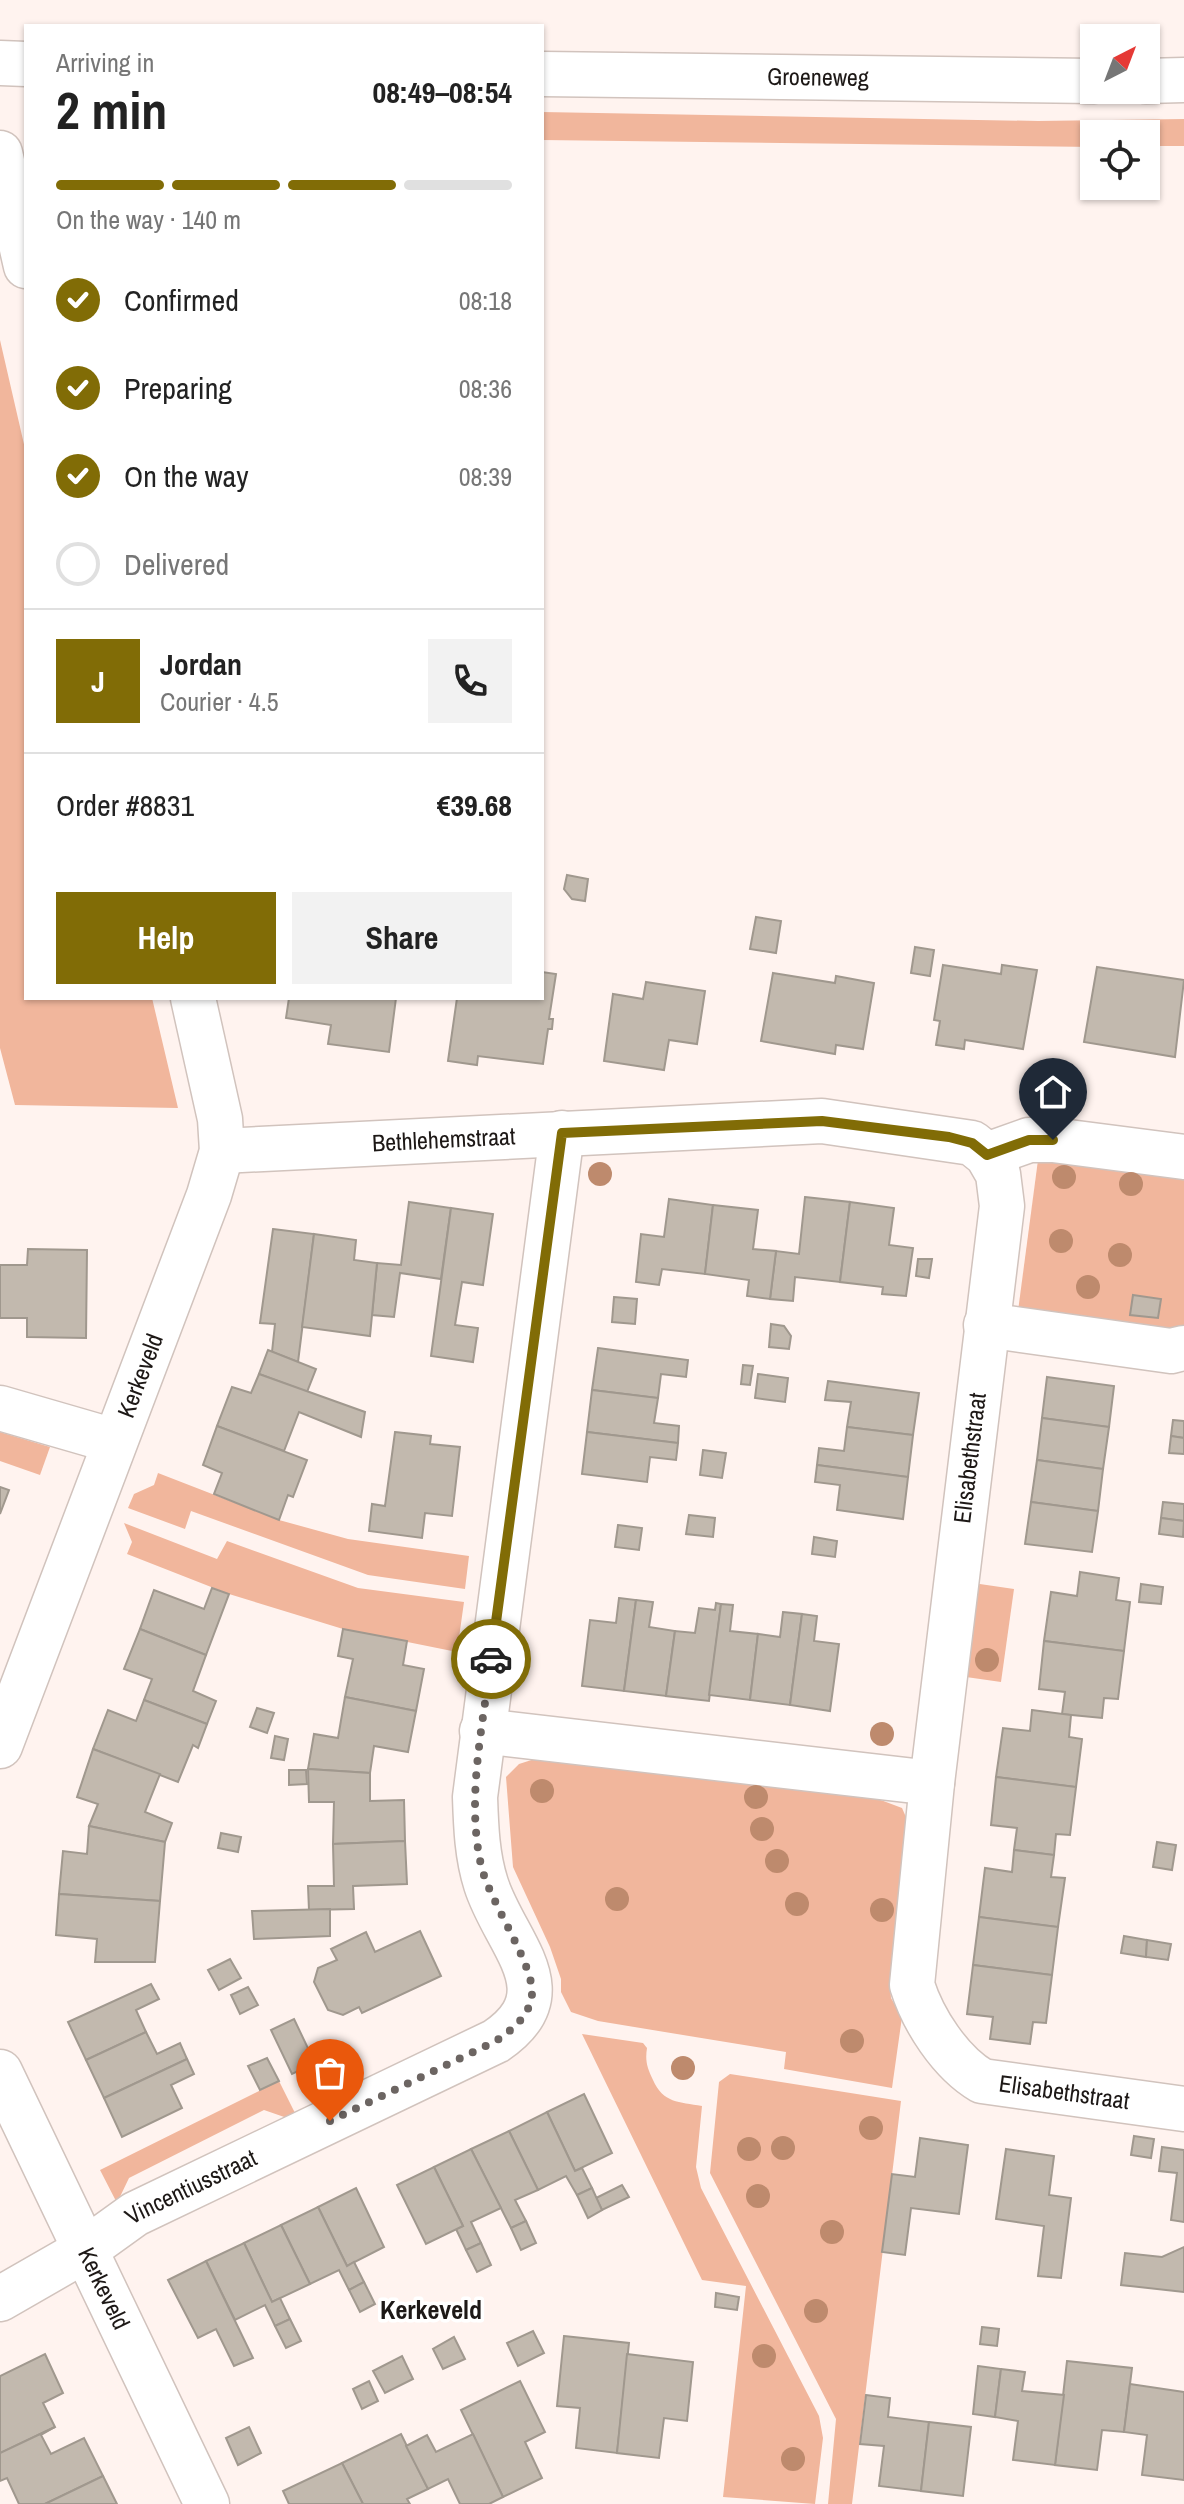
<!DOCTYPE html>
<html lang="en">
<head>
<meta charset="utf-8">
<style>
  :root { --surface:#fff; --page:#f2f2f2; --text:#222; --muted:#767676; --line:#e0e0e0; --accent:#816c06 }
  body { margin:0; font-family:"Archivo Narrow",sans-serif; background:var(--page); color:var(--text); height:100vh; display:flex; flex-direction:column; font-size:30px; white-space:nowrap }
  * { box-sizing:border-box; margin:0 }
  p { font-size:26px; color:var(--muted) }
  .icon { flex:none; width:44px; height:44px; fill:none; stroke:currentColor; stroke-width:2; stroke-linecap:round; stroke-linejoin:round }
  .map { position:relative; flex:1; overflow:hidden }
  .sheet { position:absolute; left:24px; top:24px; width:520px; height:976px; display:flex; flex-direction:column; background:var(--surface); border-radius:0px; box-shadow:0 2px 6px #0004 }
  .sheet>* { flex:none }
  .needle { width:52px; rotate:42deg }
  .fabs { position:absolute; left:1080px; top:24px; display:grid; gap:16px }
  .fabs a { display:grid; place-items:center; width:80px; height:80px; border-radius:0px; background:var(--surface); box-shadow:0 2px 6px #0004; font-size:40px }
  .pin { position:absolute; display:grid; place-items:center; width:68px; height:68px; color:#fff; margin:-82px -34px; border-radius:50% 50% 50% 0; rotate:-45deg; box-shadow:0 0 8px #0007 }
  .pin .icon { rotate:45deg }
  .courier { position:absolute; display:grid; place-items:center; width:80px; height:80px; margin:-40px; border:6px solid #816c06; border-radius:50%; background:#fff; color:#222; box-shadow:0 2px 10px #0007 }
  .headline em { font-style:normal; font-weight:700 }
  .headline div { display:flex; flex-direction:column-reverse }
  .headline { display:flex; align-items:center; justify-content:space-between; height:136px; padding:0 32px }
  h1 { font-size:52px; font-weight:700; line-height:60px }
  .bar { display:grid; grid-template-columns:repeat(4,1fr); gap:12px 8px; align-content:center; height:96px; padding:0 32px }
  .bar i { height:10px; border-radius:6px; background:var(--line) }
  .bar .on { background:var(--accent) }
  .bar p { grid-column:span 4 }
  .line { display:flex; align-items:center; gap:20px; padding:0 32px; border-top:2px solid var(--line) }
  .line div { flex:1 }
  .round { display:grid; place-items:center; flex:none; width:84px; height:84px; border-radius:0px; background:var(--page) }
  ol { padding:0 32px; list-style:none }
  li { display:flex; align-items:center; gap:24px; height:88px }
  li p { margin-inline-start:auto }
  li .icon { padding:8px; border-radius:50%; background:var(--accent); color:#fff; stroke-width:4 }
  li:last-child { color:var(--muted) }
  li i { width:44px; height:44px; border:4px solid var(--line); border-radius:50% }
  .cta { display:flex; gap:16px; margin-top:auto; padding:16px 32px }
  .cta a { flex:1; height:92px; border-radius:0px; background:var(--accent); color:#fff; font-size:32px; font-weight:700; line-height:92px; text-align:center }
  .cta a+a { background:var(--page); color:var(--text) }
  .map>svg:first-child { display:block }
</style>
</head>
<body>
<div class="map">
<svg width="1184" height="2504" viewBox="0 0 1184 2504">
  <rect width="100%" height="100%" fill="#fff3ef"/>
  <!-- green -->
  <g fill="#f1b69c">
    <path d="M542,112L1038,121L1184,119V146H1146V134H1094V147L542,140Z"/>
    <path d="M0,340L26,453V998H152L178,1108L15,1105L0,1048Z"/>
    <path d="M1038,1160L1184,1178V1330L1018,1311Z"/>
    <path d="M0,1432L50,1447L40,1475L0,1461Z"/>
    <path d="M158,1473L279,1520L348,1539L469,1556L465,1589L368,1575L191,1511L185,1529L128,1508L134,1494L154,1485Z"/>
    <path d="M124,1523L217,1559L227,1541L358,1588L464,1602L457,1652L343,1629L229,1594L127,1554L132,1542Z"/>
    <path d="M973,1583L1014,1589L1001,1682L959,1676Z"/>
    <path d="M544,1756L878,1799L902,1808L909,1824L890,1983L891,1998L902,2017L892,2088L784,2069L786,2052L598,2021L571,2012L561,1992V1979L550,1947L513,1867L506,1777L519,1764Z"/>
    <path d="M582,2034L643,2043L647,2048C645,2061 647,2067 653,2080C663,2103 679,2102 702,2106L696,2167L701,2188L819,2416L823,2438L815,2504L723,2497L746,2286L702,2280Z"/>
    <path d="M730,2074L901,2101L852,2504H828L836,2419L710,2173L719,2082Z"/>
    <path d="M279,2081L296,2115L290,2119L264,2110L129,2178L117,2203L100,2170Z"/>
  </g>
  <!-- building -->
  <g fill="#c2b9ae" stroke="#a0988e" stroke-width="2">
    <path d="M567,875L588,879L585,901L572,899L564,889Z"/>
    <path d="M756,917L781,921L776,953L750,949Z"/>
    <path d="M915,947L934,950L930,976L911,973Z"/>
    <path d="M943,965L1001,974L1002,965L1037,970L1023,1049L965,1040L964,1049L936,1045L940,1021L934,1020Z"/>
    <path d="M1097,967L1184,980L1175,1057L1084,1042Z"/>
    <path d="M542,972L556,974L549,1019H553L552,1029H548L543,1064L478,1056L477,1065L448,1061L457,998H542Z"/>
    <path d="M773,973L835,983L836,976L874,983L863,1049L836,1045L835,1054L761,1041Z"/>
    <path d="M646,982L705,991L697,1044L669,1040L664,1070L604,1061L613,994L643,999Z"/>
    <path d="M289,998H396L389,1052L328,1044L331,1025L286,1018Z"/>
    <path d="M805,1197L850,1202L840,1282L795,1277L793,1301L770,1299L776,1251L799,1254Z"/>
    <path d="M669,1199L713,1205L705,1274L662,1269L659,1285L636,1282L641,1234L664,1237Z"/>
    <path d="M409,1202L451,1208L441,1279L400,1273L394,1317L372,1315L377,1263L401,1265Z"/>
    <path d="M850,1202L894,1208L889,1245L913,1248L906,1296L882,1294L883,1287L840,1282Z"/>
    <path d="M713,1205L758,1210L753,1249L776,1251L770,1299L747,1296L749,1280L705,1274Z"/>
    <path d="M451,1208L493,1214L483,1285L462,1282L455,1325L478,1328L473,1362L431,1356Z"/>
    <path d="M273,1229L314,1234L298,1362L272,1352L275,1324L260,1323Z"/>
    <path d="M314,1234L356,1240L354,1260L377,1263L370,1336L302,1327Z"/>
    <path d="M28,1249L87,1250L86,1338L27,1337V1318H0V1265H27Z"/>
    <path d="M918,1259H932L929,1278L916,1276Z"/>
    <path d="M1133,1295L1161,1299L1158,1318L1130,1315Z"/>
    <path d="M614,1297L637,1299L635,1324L612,1322Z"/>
    <path d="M771,1324L784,1326L791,1336L789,1349L769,1347Z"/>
    <path d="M598,1348L688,1360L686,1377L661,1374L658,1398L592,1390Z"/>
    <path d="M268,1350L316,1369L307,1392L259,1374Z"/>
    <path d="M743,1365L753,1366L750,1385L741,1384Z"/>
    <path d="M259,1374L365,1412L361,1437L299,1412L284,1451L217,1426L232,1387L251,1393Z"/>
    <path d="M758,1374L788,1378L785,1402L755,1398Z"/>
    <path d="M1047,1377L1114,1386L1109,1427L1042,1418Z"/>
    <path d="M828,1381L919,1393L913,1435L847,1427L851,1402L825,1400Z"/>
    <path d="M592,1390L658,1398L654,1423L679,1426L678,1443L587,1432Z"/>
    <path d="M1042,1418L1109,1427L1103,1469L1037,1460Z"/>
    <path d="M1173,1420L1184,1421V1438L1171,1436Z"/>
    <path d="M217,1426L307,1460L293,1497L288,1495L279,1520L214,1494L222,1473L203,1465Z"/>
    <path d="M847,1427L913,1435L908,1477L817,1465L819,1448L844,1451Z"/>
    <path d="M395,1432L431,1436L430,1444L460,1447L452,1516L425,1513L422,1538L369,1531L372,1504L385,1506Z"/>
    <path d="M587,1432L678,1443L676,1460L650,1457L647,1482L582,1474Z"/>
    <path d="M1171,1436L1184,1438V1454L1169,1453Z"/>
    <path d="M703,1450L726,1453L722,1478L700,1475Z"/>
    <path d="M1037,1460L1103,1469L1098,1511L1031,1502Z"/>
    <path d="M817,1465L908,1477L903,1519L837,1510L840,1485L815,1482Z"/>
    <path d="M0,1487L9,1490L0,1514Z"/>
    <path d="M1031,1502L1098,1511L1092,1552L1025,1544Z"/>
    <path d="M1163,1502L1184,1504V1521L1161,1518Z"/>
    <path d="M689,1515L715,1518L713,1537L686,1534Z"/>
    <path d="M1161,1518L1184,1521L1183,1537L1159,1534Z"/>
    <path d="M618,1525L642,1528L639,1550L615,1547Z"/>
    <path d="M814,1537L837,1541L835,1557L812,1554Z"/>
    <path d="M1080,1572L1119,1578L1116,1600L1130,1602L1124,1651L1044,1641L1051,1592L1077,1596Z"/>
    <path d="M1141,1584L1163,1587L1161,1604L1139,1602Z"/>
    <path d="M212,1588L229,1594L206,1655L140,1629L154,1590L204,1609Z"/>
    <path d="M619,1598L636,1600L624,1691L582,1686L590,1620L616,1623Z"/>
    <path d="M636,1600L653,1602L649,1627L675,1631L666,1696L624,1691Z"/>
    <path d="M716,1603L721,1604L709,1701L666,1696L675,1631L695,1633L699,1608L715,1610Z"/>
    <path d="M721,1604L733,1605L730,1631L758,1634L750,1700L709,1695Z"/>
    <path d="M783,1612L802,1614L790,1705L750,1700L758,1634L780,1637Z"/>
    <path d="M802,1614L817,1616L814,1641L839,1644L830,1711L790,1705Z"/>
    <path d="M140,1629L206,1655L193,1691L216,1701L207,1724L144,1700L152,1679L124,1669Z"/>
    <path d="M343,1629L407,1641L403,1665L424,1669L416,1711L345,1697L353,1659L338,1656Z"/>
    <path d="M1044,1641L1124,1651L1118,1699L1104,1698L1102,1718L1062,1714L1065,1692L1039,1689Z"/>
    <path d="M345,1697L416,1711L408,1752L374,1746L370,1773L308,1769L314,1734L338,1738Z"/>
    <path d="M144,1700L207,1724L198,1748L193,1745L178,1782L93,1749L108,1710L136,1721Z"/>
    <path d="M257,1708L274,1713L267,1733L250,1727Z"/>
    <path d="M1032,1710L1071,1715L1069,1737L1082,1739L1076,1787L996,1777L1003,1728L1030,1731Z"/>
    <path d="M275,1736L288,1739L284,1760L271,1758Z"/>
    <path d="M93,1749L160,1774L145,1812L172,1823L165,1842L89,1826L98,1804L77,1797Z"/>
    <path d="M308,1769L370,1773V1801L404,1800L405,1841L333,1844L334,1802H309Z"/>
    <path d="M289,1770H306L307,1784L289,1785Z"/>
    <path d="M996,1777L1076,1787L1070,1835L1056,1834L1054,1855L1014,1850L1017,1828L991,1825Z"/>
    <path d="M89,1826L165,1842L160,1901L59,1894L63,1851L87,1854Z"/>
    <path d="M221,1833L241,1837L238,1852L218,1848Z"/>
    <path d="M405,1841L407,1884L353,1886L354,1909L309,1910L308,1886H334L333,1844Z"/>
    <path d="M1157,1842L1176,1845L1172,1870L1153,1867Z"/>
    <path d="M1014,1850L1054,1855L1051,1877L1065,1878L1058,1927L979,1917L985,1868L1012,1872Z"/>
    <path d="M59,1894L160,1901L155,1962H95L97,1939L56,1935Z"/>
    <path d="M330,1909V1936L254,1939L252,1911Z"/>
    <path d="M979,1917L1058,1927L1052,1975L973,1965Z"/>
    <path d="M420,1931L441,1976L362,2013L359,2007L343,2015L328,2010L314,1982L318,1968L337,1960L331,1949L366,1932L375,1952Z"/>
    <path d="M1124,1936L1147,1940L1146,1957L1121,1953Z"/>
    <path d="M1147,1940L1171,1944L1168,1960L1146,1957Z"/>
    <path d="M230,1959L241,1978L219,1990L208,1970Z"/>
    <path d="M973,1965L1052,1975L1046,2023L1033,2022L1030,2044L990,2039L993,2017L967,2014Z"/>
    <path d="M151,1984L159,1999L136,2010L146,2032L86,2060L68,2022Z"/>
    <path d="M248,1987L258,2005L240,2014L231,1995Z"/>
    <path d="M294,2019L315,2063L292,2074L271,2030Z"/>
    <path d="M146,2032L157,2054L180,2043L187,2059L104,2098L86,2060Z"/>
    <path d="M267,2058L279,2081L260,2090L248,2066Z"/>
    <path d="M187,2059L194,2074L171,2085L182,2108L122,2137L104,2098Z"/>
    <path d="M584,2094L612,2153L575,2171L547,2112Z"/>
    <path d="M547,2112L575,2171L582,2168L592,2188L577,2195L566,2176L538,2190L509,2131Z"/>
    <path d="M509,2131L538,2190L515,2200L526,2221L511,2228L471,2149Z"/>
    <path d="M1134,2136L1154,2139L1151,2158L1131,2155Z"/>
    <path d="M920,2138L968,2145L959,2214L911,2208L905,2255L882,2252L892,2174L915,2177Z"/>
    <path d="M1162,2147L1184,2150V2222L1171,2220L1177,2173L1159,2171Z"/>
    <path d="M471,2149L501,2208L471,2222L481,2243L466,2250L456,2229L463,2226L434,2167Z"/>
    <path d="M1006,2149L1054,2156L1049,2195L1071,2198L1061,2278L1038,2276L1044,2226L996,2219Z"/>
    <path d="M434,2167L463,2226L426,2244L397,2185Z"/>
    <path d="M622,2185L629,2197L602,2210L596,2198Z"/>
    <path d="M356,2188L384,2247L347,2266L318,2207Z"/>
    <path d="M592,2188L602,2210L588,2218L577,2195Z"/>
    <path d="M318,2207L347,2266L354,2262L364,2282L349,2290L339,2270L310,2284L281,2225Z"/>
    <path d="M526,2221L536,2243L521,2250L511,2228Z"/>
    <path d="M281,2225L310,2284L272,2302L244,2243Z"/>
    <path d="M244,2243L272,2302L280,2298L290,2319L275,2326L265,2305L235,2320L206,2261Z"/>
    <path d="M481,2243L491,2265L477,2272L466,2250Z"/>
    <path d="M1184,2247V2292L1121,2285L1125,2253L1162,2257Z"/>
    <path d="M206,2261L253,2358L234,2366L216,2329L198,2338L168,2280Z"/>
    <path d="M364,2282L375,2304L360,2312L349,2290Z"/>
    <path d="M716,2293L739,2297L737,2310L715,2307Z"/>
    <path d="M290,2319L301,2341L286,2348L275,2326Z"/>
    <path d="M982,2327L999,2329L997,2346L980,2344Z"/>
    <path d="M533,2331L544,2353L518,2366L507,2343Z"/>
    <path d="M564,2336L629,2343L617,2453L576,2448L580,2408L557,2406Z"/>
    <path d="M454,2337L465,2359L443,2369L433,2349Z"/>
    <path d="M45,2354L63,2393L43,2403L55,2427L0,2453V2376Z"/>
    <path d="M627,2354L693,2362L687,2421L664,2418L659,2458L617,2453Z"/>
    <path d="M402,2356L413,2379L385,2393L373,2371Z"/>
    <path d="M1067,2361L1132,2368L1124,2432L1102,2430L1097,2470L1055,2465Z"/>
    <path d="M978,2366L1001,2369L995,2417L973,2414Z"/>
    <path d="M1001,2369L1025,2372L1022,2391L1064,2395L1055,2465L1013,2460L1018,2421L995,2417Z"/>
    <path d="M369,2381L378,2401L362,2409L353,2389Z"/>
    <path d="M520,2381L545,2432L525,2442L542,2478L503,2497L461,2410Z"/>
    <path d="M1130,2384L1184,2392V2480L1142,2475L1147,2435L1124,2432Z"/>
    <path d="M866,2395L890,2398L888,2417L929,2422L921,2491L879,2486L884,2446L860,2444Z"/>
    <path d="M929,2422L971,2427L963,2496L921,2491Z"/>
    <path d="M55,2427L41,2435L51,2454L84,2438L103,2476L45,2504H19L7,2478L0,2481V2453Z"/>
    <path d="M249,2427L261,2453L238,2465L226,2438Z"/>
    <path d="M401,2434L428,2489L407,2499L410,2504H363L342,2463Z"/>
    <path d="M473,2434L503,2497L489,2504H460L448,2479L428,2489L406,2446L427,2435L436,2452Z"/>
    <path d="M342,2463L363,2504H289L283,2491Z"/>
    <path d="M103,2476L117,2504H45Z"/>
  </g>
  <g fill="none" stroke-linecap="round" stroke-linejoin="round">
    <defs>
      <g id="minor">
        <path d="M0,63L26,64"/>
        <path id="s1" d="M542,74L1094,81"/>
        <path d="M1146,81L1184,80"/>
        <path d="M0,153L26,266"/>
        <path id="s2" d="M222,1151L822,1121L972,1143L987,1155L998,1174L1002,1206L932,1783L912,1985C923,2020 950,2062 982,2081L1184,2109"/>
        <path d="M987,1155L1029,1140H1053L1184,1157"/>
        <path d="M986,1325L1171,1351L1184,1348"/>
        <path d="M0,1408L114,1441"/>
        <path d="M482,1731L932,1783"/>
        <path id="s3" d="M0,1746L209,1195L222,1151L220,1119L193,998"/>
        <path id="s4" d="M0,2072L207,2504"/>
        <path id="s5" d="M0,2299L85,2250L135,2214L496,2041C568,1992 505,1944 486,1884C477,1856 476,1827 475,1797L562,1133"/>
      </g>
    </defs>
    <!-- minor casing -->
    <use href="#minor" stroke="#d1c3bd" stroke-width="47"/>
    <!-- minor -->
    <use href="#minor" stroke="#fff" stroke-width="44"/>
  </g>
  <!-- trees -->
  <g fill="#be8a6d">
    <circle cx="600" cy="1174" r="12"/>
    <circle cx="1064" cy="1177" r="12"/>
    <circle cx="1131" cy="1184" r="12"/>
    <circle cx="1061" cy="1241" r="12"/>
    <circle cx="1120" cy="1255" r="12"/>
    <circle cx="1088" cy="1287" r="12"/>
    <circle cx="987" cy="1660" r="12"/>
    <circle cx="882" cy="1734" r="12"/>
    <circle cx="542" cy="1791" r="12"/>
    <circle cx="756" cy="1797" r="12"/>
    <circle cx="762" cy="1829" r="12"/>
    <circle cx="777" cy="1861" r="12"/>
    <circle cx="617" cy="1899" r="12"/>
    <circle cx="797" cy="1904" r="12"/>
    <circle cx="882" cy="1910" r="12"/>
    <circle cx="852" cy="2041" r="12"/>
    <circle cx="683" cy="2068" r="12"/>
    <circle cx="871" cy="2128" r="12"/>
    <circle cx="783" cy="2148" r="12"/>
    <circle cx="749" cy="2149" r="12"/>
    <circle cx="758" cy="2196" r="12"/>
    <circle cx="832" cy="2232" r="12"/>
    <circle cx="816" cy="2311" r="12"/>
    <circle cx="764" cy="2356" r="12"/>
    <circle cx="793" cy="2459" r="12"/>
  </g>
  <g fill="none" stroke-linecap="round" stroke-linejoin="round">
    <!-- done -->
    <path stroke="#6c6562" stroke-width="8" stroke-dasharray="0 14.4" d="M330,2121L496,2041C513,2029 530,2016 532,1994C534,1964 489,1901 481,1865C466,1798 483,1726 491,1659"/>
    <!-- route -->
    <path stroke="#816c06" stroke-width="10" d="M491,1659L562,1133L822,1121L949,1137L972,1143L987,1155L1029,1140H1053"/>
  </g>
  <g text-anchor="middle" stroke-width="7" stroke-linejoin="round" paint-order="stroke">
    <!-- street labels -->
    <g font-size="24" fill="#1d1816" stroke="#fff">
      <text dy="8" stroke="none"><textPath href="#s1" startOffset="276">Groeneweg</textPath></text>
      <text dy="8" stroke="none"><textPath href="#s2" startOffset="222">Bethlehemstraat</textPath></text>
      <text dy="8" stroke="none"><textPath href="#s3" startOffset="396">Kerkeveld</textPath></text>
      <text transform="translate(970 1458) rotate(-83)" y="8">Elisabethstraat</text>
      <text dy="8" stroke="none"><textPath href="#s2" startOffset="1814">Elisabethstraat</textPath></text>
      <text dy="8" stroke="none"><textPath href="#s5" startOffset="222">Vincentiusstraat</textPath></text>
      <text dy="8" stroke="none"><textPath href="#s4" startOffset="240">Kerkeveld</textPath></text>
    </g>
    <!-- neighbourhood labels -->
    <g font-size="26" font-weight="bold" fill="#1d1816" stroke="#fff">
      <text x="431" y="2319">Kerkeveld</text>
    </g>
  </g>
</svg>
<div class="fabs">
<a><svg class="needle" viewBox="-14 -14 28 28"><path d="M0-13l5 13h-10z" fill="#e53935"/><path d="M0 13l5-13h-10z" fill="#767676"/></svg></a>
<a><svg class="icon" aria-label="locate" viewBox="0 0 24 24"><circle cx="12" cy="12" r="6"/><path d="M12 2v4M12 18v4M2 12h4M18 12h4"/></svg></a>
</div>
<div class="pin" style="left:330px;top:2121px;background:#ea580c"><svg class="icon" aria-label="bag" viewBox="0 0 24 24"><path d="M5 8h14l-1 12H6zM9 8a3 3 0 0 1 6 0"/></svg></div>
<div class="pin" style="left:1053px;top:1140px;background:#1f2937"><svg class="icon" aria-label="home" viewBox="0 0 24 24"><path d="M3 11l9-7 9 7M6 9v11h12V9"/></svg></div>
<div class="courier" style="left:491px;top:1659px"><svg class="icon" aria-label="car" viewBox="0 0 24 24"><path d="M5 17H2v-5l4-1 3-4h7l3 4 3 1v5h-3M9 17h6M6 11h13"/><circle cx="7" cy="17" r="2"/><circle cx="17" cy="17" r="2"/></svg></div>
<section class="sheet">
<div class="headline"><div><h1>2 min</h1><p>Arriving in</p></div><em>08:49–08:54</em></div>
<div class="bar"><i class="on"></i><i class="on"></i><i class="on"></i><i></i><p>On the way · 140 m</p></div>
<ol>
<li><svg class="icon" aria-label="check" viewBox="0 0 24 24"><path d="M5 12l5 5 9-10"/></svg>Confirmed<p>08:18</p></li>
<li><svg class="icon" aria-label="check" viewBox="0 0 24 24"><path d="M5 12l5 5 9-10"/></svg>Preparing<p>08:36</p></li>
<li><svg class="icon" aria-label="check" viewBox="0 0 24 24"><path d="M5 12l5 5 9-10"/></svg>On the way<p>08:39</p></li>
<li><i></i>Delivered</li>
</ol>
<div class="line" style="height:144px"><b class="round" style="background:var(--accent);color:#fff">J</b><div><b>Jordan</b><p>Courier · 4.5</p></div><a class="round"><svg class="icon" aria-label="phone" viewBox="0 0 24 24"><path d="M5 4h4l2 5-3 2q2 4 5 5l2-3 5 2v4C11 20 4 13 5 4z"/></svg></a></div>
<div class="line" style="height:104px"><div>Order #8831</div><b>€39.68</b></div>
<div class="cta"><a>Help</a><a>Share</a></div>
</section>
</div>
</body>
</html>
